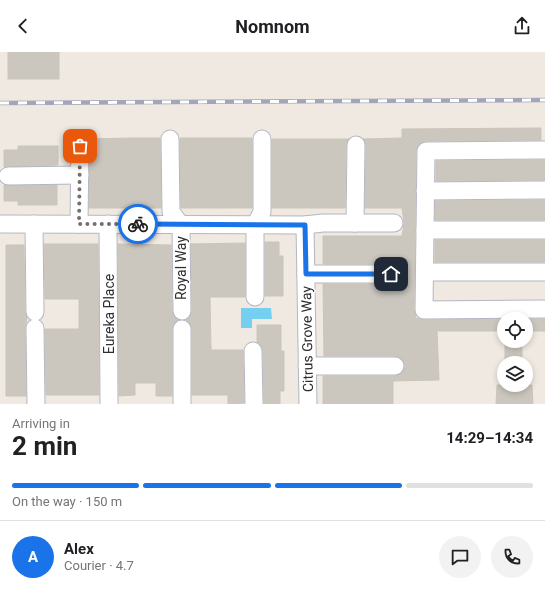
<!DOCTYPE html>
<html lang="en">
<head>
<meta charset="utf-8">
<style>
  :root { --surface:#fff; --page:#f2f2f2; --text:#202124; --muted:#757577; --line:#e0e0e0; --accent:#1a73e8 }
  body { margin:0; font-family:Roboto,sans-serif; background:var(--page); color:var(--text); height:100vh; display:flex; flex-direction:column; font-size:15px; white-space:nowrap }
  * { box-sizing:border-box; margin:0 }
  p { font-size:13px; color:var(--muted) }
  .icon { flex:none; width:22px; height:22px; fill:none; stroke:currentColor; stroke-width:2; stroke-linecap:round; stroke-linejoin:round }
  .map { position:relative; height:352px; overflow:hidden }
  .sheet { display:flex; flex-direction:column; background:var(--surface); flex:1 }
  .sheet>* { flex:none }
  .tools { position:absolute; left:497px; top:260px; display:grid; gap:8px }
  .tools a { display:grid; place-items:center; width:36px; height:36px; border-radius:50%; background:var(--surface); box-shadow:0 2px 6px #0003; font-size:20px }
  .pin { position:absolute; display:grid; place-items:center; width:34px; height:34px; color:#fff; margin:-17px; border-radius:8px; box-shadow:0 2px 6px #0006 }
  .courier { position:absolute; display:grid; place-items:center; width:40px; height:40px; margin:-20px; border:3px solid #1a73e8; border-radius:50%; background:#fff; color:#222; box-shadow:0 1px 5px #0007 }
  .head em { font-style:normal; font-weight:700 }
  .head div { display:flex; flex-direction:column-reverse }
  .head { display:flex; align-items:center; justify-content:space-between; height:68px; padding:0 12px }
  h1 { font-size:26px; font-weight:700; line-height:30px }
  .bar { display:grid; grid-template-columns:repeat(4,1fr); gap:6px 4px; align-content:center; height:48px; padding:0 12px }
  .bar i { height:5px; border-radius:3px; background:var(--line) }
  .bar .active { background:var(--accent) }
  .bar p { grid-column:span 4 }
  .line { display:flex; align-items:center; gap:10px; padding:0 12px; border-top:1px solid var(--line) }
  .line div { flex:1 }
  .round { display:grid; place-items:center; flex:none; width:42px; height:42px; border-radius:21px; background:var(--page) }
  header { display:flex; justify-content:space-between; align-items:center; height:52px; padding:0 12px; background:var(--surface); font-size:18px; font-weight:700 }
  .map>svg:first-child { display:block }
</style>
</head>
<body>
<header><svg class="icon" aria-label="back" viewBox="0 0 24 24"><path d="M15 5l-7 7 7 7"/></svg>Nomnom<svg class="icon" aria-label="share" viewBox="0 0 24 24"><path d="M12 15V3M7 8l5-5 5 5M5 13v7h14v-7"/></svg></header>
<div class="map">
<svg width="545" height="352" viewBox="0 0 545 352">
  <rect width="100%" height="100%" fill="#efe9e1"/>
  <!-- water -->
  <path fill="#75cff0" d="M241,256H271L272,267H252V276H241Z"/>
  <!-- building -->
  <g fill="#cbc7bf" stroke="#cbc5ba">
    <rect x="8" y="0" width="51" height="27"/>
    <path d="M541,76V88L426,89L421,91L416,98L414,258L416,266L424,268L504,267V279H437L439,328L393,329V352H323V324H395L400,322L405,314L403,309L395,304H324L323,232H391L396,230L401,222L399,217L391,212H323V184H402L404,171L402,156H365L366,93L363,87L402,86V77Z"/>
    <path d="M132,86H160L161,156H89L90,94L87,87Z"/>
    <path d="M180,86H252V156H181Z"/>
    <path d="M272,87H349L346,93L345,156H272Z"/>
    <path d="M18,94H58V113L4,115V98H18Z"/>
    <path d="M545,108V128L436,129V109Z"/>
    <path d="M4,133H57V153H18V149H4Z"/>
    <path d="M545,148V168H435V149Z"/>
    <rect x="435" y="188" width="110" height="22"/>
    <path d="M265,190H279V204H283V244H265Z"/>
    <path d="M245,191V245H210L211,298H243L244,351L228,352V343H192V277L190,272L186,268L190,264L192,259L191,192Z"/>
    <path d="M44,192H98L99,343H46L45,277H79V247H45Z"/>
    <path d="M118,192L171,193L172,259L174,264L178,268L174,272L172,277V344H156V331H135V343L119,344Z"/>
    <path d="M6,193H24L25,260L27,266L25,276L26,344H6Z"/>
    <rect x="526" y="267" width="19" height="12"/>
    <path d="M257,273H281V299H284V339H280V352H264L263,299L261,294L257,290Z"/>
    <rect x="505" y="289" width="17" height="22"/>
    <path d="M497,333H532L533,352H496Z"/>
  </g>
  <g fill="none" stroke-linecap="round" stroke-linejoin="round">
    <defs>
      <g id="minor">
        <path d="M170,87L171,160L181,173L182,259"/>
        <path d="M545,98L426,99L424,258L545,257"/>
        <path d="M8,124L80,123"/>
        <path d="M425,139L545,138"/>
        <path d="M355,171L356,93"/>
        <path d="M0,172L305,173L323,171H394"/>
        <path d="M34,172L35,260"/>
        <path d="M79,172L80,94"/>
        <path d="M108,172L109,352"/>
        <path d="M305,173L308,352"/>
        <path d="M425,178H545"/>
        <path d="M425,220H545"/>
        <path d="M306,222H391"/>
        <path d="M255,245V173L262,160V87"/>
        <path d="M35,276L36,352"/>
        <path d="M182,277V352"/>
        <path d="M253,299L254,352"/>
        <path d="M307,314H395"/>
      </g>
    </defs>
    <!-- minor casing -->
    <use href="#minor" stroke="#b4b7c1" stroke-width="19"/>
    <!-- minor -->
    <use href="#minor" stroke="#fff" stroke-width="17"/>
    <defs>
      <path id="rail" d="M0,51L545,48"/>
    </defs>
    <!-- rail casing -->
    <use href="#rail" stroke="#a3a6b8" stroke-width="4.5"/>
    <!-- rail -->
    <use href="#rail" stroke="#fff" stroke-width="3" stroke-dasharray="9" stroke-linecap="butt"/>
  </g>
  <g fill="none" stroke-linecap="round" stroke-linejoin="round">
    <!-- done -->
    <path stroke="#726f6d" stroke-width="4" stroke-dasharray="0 7.2" d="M80,94L79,172H138"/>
    <!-- route -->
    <path stroke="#1a73e8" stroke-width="5" d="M138,172L305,173L306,222H391"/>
  </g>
  <g text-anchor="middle" stroke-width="3" stroke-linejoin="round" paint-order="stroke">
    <!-- street labels -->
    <g font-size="14" fill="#2e2e2e" stroke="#fff">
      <text transform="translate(181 216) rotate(-90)" y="5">Royal Way</text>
      <text transform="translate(109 262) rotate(-90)" y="5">Eureka Place</text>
      <text transform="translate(307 287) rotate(-91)" y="5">Citrus Grove Way</text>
    </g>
  </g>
</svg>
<div class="tools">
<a><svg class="icon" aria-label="locate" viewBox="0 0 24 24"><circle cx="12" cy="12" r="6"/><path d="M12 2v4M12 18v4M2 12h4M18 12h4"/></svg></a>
<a><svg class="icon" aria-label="layers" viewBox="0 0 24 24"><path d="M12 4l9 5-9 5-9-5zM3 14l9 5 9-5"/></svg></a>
</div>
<div class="pin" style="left:80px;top:94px;background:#ea580c"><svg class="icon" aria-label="bag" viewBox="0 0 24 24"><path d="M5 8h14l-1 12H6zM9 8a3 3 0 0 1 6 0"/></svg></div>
<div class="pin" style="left:391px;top:222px;background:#1f2937"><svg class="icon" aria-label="home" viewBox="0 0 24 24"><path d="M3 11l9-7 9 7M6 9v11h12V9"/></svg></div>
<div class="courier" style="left:138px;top:172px"><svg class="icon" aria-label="bike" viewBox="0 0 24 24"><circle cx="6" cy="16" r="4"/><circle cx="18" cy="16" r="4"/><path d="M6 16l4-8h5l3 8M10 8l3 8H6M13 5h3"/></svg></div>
</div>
<section class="sheet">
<div class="head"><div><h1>2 min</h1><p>Arriving in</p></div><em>14:29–14:34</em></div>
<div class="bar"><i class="active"></i><i class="active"></i><i class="active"></i><i></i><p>On the way · 150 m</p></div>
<div class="line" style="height:72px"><b class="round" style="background:var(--accent);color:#fff">A</b><div><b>Alex</b><p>Courier · 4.7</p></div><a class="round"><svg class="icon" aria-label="chat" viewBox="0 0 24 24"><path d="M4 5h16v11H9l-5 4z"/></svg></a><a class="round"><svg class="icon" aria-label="phone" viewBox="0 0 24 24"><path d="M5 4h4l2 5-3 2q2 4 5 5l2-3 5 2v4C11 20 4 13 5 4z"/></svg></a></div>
</section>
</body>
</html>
